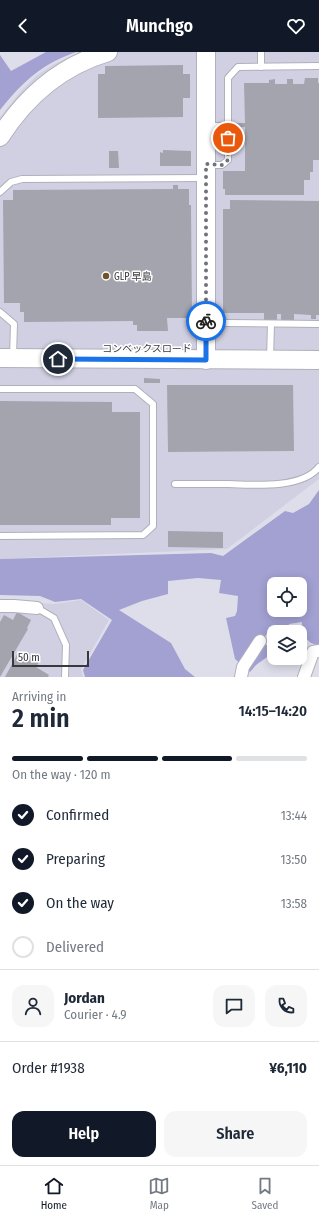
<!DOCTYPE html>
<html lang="en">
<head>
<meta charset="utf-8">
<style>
  :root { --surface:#fff; --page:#f6f6f7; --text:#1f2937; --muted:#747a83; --line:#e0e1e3; --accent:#111827 }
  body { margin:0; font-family:"Fira Sans Condensed","Noto Sans JP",sans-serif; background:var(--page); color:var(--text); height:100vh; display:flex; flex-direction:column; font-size:15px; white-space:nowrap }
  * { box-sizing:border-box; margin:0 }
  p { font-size:13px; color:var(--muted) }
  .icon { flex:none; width:22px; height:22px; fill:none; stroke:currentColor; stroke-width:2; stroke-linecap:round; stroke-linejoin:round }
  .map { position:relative; height:625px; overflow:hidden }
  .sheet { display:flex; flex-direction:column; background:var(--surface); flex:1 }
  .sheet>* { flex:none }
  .fabs { position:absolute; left:267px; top:525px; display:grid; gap:8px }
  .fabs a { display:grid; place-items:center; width:40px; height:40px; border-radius:8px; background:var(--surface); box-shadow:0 2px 10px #0003; font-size:20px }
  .scale { position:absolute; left:12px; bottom:10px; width:77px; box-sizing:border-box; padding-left:4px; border:2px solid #38383d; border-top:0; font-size:11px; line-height:14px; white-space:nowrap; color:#38383d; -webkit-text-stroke:3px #fff; paint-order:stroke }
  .pin { position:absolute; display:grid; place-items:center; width:34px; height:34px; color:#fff; margin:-17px; border:2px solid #fff; border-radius:50%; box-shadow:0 1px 4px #0007 }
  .courier { position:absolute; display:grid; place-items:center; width:40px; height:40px; margin:-20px; border:3px solid #1a73e8; border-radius:50%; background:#fff; color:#222; box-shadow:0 1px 5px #0007 }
  .overview em { font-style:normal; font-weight:600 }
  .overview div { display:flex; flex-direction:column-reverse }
  .overview { display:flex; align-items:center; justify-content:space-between; height:68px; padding:0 12px }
  h1 { font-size:26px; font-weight:600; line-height:30px }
  .bar { display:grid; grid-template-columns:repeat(4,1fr); gap:6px 4px; align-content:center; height:48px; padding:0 12px }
  .bar i { height:5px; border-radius:3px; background:var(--line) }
  .bar .current { background:var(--accent) }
  .bar p { grid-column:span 4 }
  .line { display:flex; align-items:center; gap:10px; padding:0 12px; border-top:1px solid var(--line) }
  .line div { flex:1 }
  .round { display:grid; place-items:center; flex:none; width:42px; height:42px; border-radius:12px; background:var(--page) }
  ol { padding:0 12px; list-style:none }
  li { display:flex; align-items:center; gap:12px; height:44px }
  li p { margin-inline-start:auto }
  li .icon { padding:4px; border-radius:50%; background:var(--accent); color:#fff; stroke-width:4 }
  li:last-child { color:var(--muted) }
  li i { width:22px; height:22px; border:2px solid var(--line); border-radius:50% }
  .button { display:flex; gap:8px; margin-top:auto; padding:8px 12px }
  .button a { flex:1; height:46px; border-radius:12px; background:var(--accent); color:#fff; font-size:16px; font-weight:600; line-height:46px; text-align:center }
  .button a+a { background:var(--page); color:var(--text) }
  header { display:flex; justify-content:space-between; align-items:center; height:52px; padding:0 12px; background:var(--accent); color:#fff; font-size:18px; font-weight:600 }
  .tabs { display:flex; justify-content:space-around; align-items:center; height:56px; border-top:1px solid var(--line); background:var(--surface); font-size:11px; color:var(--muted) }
  .tabs a { display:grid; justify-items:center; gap:2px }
  .tabs .current { color:var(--accent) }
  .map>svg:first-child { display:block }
</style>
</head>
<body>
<header><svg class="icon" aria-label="back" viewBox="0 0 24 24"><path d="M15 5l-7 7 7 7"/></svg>Munchgo<svg class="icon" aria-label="heart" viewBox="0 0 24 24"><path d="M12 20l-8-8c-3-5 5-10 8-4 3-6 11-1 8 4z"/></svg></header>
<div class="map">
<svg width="319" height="625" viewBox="0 0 319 625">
  <rect width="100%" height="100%" fill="#dedeeb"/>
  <!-- built -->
  <g fill="#d0d0e2">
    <path d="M80,0H319V427L227,497L0,507V65L21,39L36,24L54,12Z"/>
    <path d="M0,548L54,552L81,548L109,568L81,617L83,625H0Z"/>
  </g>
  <!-- forest -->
  <g fill="#a3a1d2" fill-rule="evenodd">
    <path d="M46,0H76C68,3 60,6 53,10C32,21 15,39 0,58V3L11,19Z"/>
    <path d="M319,438V594L311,591L301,582L302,570L289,572L287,580H278L270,577L264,586L266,593L273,594L274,600L256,613L250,620L235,607L226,566L235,564L237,559L238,544L219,541L221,528L198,526L168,529V542L142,549L119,558L171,591L185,617L195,625H85L83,618L112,568L81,547L55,550L40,544L0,543V507L211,501L223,504L285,459L293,461L309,452ZM274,532H300V558H274Z"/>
  </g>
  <!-- building -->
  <g fill="#a4a4af">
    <path d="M183,13V22H190V46H183V65L98,66V22H105V14Z"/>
    <path d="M305,26H318V31H319V108H313V120H310V128H304V143H225V137H223V119H245V75H233V71H245L244,31H269V28L275,27V32H287V27H293V32H304Z"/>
    <path d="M163,98L191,99V114H160V100L163,101Z"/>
    <path d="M109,99H118L119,116H109Z"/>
    <path d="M173,133H178V137H189V153H191L192,266H167L168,279H137V273H133V269L24,270V260H20V251H4L3,148H13V138L173,137Z"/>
    <path d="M230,148L319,149V263H316V267H311V263L294,262V269L281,268V262H277V268H264V261H223V157H230Z"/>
    <path d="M144,326L160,327V331H144Z"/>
    <path d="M167,333H293L294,399L168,400Z"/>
    <path d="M0,349L112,350V360H140V466H111V473H0Z"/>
    <path d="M168,479L223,480V496L168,495Z"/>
    <path d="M17,560L31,568L27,576L28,577L0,625V570L4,563L13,568Z"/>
    <path d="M18,601L26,605L24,608L26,610L29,604L39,610L36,615L49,623L48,625H5Z"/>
  </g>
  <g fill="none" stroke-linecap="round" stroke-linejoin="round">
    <defs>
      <g id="lane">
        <path d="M261,15V0"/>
        <path d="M208,74H228"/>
        <path d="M209,113H222L228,108V26L238,15L319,14"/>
        <path d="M0,140L11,130L22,127L205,126"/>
        <path d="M0,260L14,272L13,304"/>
        <path d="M225,271L319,272"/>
        <path d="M270,306L271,272"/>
        <path d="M0,337H135L153,352V474L143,483L0,484"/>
        <path d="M175,432C193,432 210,432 228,432C253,433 302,437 319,415"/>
        <path d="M37,556L54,566L66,593L65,625"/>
      </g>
      <g id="street">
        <path d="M0,554H14L37,556"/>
        <path d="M241,625L243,615L260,589"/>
        <path d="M304,625L313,600L319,599"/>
      </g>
      <g id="secondary">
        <path d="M0,85C26,44 61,14 108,0"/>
        <path d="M0,306L319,308"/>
        <path d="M206,308V0"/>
      </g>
    </defs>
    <!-- lane casing -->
    <use href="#lane" stroke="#b0b0bc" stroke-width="8"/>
    <!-- street casing -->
    <use href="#street" stroke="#b0b0bc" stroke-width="14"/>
    <!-- secondary casing -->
    <use href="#secondary" stroke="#b0b0bc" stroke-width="20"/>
    <!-- lane -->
    <use href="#lane" stroke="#fff" stroke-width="6"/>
    <!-- street -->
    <use href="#street" stroke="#fff" stroke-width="12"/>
    <!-- secondary -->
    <use href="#secondary" stroke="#fff" stroke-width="18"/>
  </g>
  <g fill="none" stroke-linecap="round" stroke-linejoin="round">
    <!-- done -->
    <path stroke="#72727a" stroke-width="4" stroke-dasharray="0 7.2" d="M206,269V112L222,113L228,108V86"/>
    <!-- route -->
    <path stroke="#1a73e8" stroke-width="5" d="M58,307L206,308V269"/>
  </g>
  <!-- markers -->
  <circle fill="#6f5226" stroke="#fff" stroke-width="1.5" cx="106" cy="224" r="4"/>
  <g text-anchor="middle" stroke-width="3" stroke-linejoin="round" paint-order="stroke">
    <!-- poi labels -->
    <g font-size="10" fill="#38383d" stroke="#fff" text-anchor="start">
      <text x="114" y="228">GLP 早島</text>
    </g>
    <!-- street labels -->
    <g font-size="10" fill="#38383d" stroke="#fff">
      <text x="147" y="300">コンベックスロード</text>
    </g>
  </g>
</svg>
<div class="fabs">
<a><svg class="icon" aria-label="locate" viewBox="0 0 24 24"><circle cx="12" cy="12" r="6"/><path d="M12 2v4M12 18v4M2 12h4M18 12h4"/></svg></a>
<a><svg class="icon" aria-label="layers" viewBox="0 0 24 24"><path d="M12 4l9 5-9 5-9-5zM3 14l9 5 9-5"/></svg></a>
</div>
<div class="scale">50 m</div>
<div class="pin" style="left:228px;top:86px;background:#ea580c"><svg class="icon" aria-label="bag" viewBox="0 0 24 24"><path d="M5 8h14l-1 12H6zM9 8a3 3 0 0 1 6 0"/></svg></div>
<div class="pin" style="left:58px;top:307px;background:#1f2937"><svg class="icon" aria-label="home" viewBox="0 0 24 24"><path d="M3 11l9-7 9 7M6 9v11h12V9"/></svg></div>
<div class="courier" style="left:206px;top:269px"><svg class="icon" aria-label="bike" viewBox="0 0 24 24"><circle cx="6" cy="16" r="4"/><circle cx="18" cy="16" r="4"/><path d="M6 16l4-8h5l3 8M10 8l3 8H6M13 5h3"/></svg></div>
</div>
<section class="sheet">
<div class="overview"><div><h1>2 min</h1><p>Arriving in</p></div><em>14:15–14:20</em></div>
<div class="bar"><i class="current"></i><i class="current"></i><i class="current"></i><i></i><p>On the way · 120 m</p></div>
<ol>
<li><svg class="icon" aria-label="check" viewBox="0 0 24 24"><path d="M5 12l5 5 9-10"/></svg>Confirmed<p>13:44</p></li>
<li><svg class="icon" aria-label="check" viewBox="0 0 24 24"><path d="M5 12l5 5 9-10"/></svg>Preparing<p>13:50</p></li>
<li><svg class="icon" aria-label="check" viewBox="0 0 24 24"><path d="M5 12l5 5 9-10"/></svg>On the way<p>13:58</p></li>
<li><i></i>Delivered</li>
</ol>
<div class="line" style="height:72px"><a class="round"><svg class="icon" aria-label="person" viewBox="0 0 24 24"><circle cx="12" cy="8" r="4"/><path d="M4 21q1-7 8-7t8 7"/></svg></a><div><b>Jordan</b><p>Courier · 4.9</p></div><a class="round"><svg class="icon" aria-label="chat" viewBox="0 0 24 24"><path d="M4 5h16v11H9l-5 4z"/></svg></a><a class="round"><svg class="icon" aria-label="phone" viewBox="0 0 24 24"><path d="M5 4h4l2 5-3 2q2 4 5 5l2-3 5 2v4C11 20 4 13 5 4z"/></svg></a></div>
<div class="line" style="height:52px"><div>Order #1938</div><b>¥6,110</b></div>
<div class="button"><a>Help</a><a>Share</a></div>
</section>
<nav class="tabs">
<a class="current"><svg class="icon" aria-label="home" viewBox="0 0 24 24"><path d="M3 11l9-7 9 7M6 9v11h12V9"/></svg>Home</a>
<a><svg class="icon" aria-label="map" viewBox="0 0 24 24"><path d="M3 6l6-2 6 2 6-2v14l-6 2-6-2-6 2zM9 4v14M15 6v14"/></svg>Map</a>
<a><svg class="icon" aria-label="saved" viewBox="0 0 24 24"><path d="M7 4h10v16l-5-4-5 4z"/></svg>Saved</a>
</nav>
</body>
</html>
